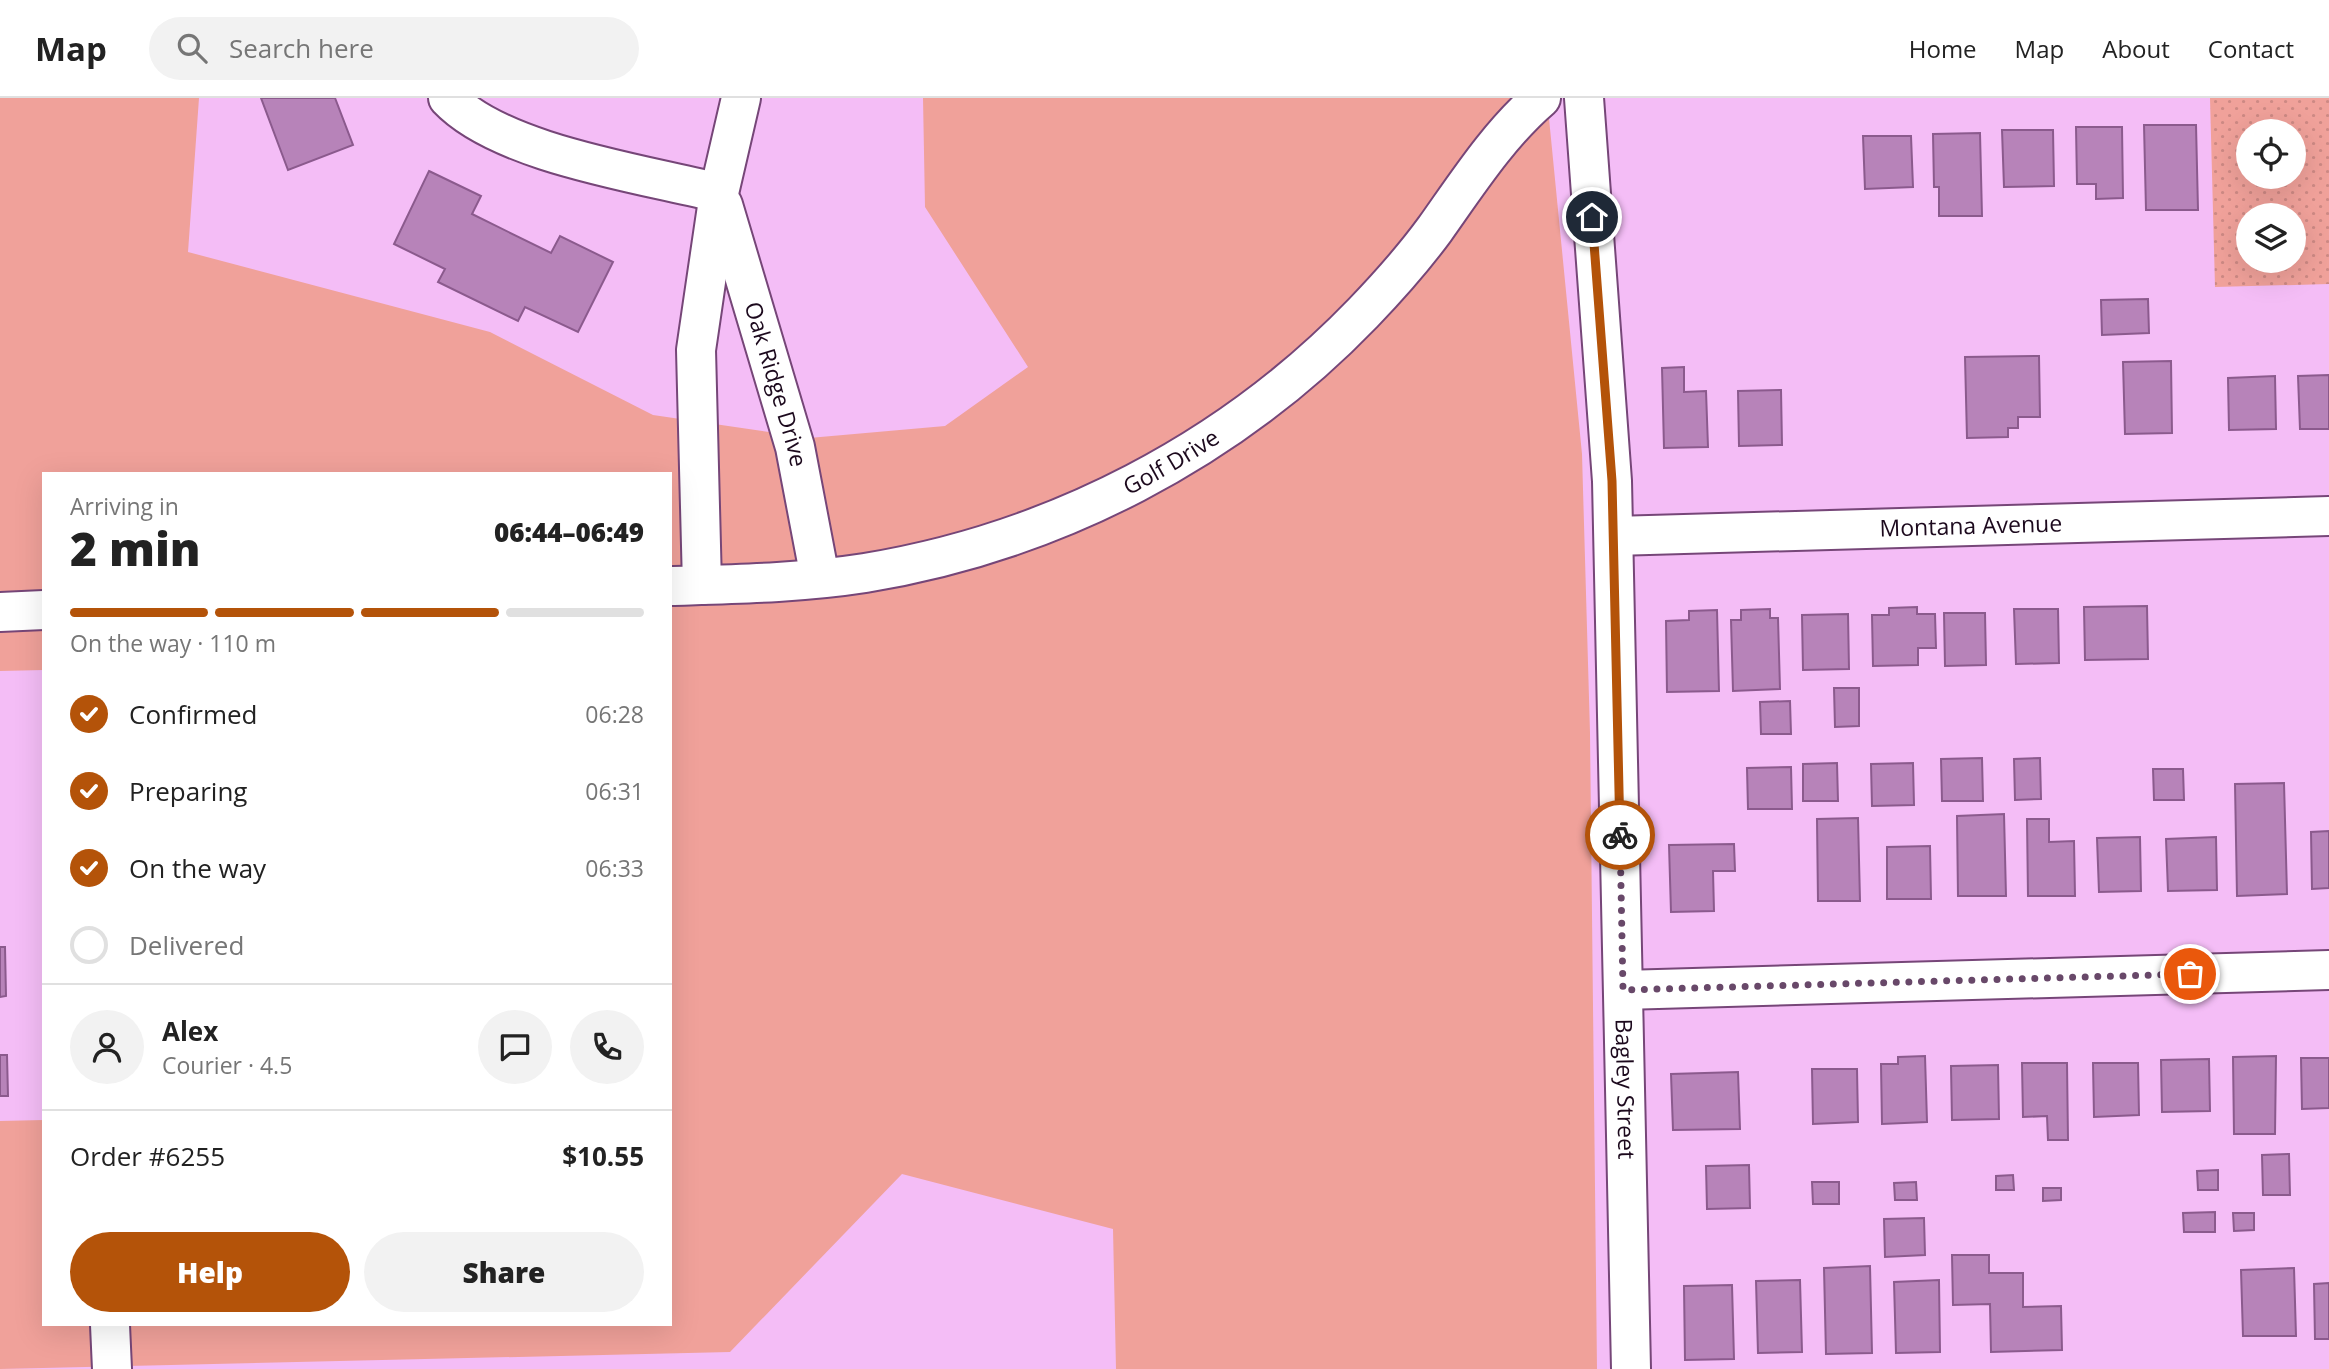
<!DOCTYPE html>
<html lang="en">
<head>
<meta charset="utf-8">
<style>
  :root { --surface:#fff; --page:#f2f2f2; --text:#222; --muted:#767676; --line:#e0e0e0; --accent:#b45309 }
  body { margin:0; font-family:"Open Sans",sans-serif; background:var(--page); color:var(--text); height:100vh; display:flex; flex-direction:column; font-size:26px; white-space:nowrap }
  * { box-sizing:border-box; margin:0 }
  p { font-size:23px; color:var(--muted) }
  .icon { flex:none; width:38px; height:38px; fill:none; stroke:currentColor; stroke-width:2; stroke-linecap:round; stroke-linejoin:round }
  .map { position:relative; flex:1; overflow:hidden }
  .panel { position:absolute; left:42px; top:374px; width:630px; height:854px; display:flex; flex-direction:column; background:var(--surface); border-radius:0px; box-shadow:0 7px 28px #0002 }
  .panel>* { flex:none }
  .fabs { position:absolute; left:2236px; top:21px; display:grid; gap:14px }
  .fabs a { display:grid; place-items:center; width:70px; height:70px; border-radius:50%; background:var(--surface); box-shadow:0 7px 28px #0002; font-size:35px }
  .pin { position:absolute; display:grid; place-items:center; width:60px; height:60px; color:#fff; margin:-30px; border:4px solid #fff; border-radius:50%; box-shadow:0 2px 7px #0007 }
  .courier { position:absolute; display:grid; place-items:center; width:70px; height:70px; margin:-35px; border:5px solid #b45309; border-radius:50%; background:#fff; color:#222; box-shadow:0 2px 9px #0007 }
  .headline em { font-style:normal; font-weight:800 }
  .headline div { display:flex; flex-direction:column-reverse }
  .headline { display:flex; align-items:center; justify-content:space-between; height:119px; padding:0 28px }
  h1 { font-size:46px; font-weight:800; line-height:52px }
  .bar { display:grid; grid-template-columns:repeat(4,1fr); gap:10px 7px; align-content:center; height:84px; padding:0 28px }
  .bar i { height:9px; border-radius:5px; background:var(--line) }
  .bar .on { background:var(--accent) }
  .bar p { grid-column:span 4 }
  .line { display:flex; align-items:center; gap:18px; padding:0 28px; border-top:2px solid var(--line) }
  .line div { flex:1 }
  .round { display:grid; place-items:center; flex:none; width:74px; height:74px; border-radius:37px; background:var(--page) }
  ol { padding:0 28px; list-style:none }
  li { display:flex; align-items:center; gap:21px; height:77px }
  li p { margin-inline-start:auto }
  li .icon { padding:7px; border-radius:50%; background:var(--accent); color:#fff; stroke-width:4 }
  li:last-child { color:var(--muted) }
  li i { width:38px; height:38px; border:4px solid var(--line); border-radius:50% }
  .cta { display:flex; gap:14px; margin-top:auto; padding:14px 28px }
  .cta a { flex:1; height:80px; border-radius:42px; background:var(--accent); color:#fff; font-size:28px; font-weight:800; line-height:80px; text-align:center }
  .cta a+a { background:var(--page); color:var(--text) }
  header { display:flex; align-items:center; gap:42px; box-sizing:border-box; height:98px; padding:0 35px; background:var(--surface); border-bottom:2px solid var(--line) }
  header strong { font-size:33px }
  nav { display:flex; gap:38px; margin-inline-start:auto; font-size:24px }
  .search { width:490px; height:63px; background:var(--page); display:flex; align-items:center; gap:18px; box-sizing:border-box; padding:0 24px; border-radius:38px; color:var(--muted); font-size:26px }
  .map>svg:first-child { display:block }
</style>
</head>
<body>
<header>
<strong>Map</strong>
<div class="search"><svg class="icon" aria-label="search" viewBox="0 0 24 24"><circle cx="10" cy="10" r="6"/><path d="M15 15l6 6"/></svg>Search here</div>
<nav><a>Home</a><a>Map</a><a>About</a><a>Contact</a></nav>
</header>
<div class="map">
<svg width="2329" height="1271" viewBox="0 0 2329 1271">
  <defs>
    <pattern id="park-dots" width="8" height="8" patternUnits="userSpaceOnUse" patternTransform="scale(1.75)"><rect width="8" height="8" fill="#f0a19a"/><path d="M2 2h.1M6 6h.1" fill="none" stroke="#cd8984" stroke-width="1.8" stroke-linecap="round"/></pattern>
  </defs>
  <rect width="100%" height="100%" fill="#f4bdf6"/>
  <!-- grass -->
  <path fill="#f0a19a" d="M0,0H199L188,154L490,234L653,317L809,340L945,328L1028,269L925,109L923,0H1547L1582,356L1590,635L1597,1271H1116L1113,1131L902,1076L730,1254L0,1271V1023L44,1022V1227H670V376H44V572L0,573Z"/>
  <!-- park -->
  <path fill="url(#park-dots)" fill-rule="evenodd" d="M2210,0H2329V186L2215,189ZM2249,33H2294V79H2249ZM2249,117H2294V163H2249Z"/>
  <!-- building -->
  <g fill="#b783b9" stroke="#8b5a8d" stroke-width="2">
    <path d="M261,0H335L353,47L288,72Z"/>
    <path d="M2144,27H2196L2198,112H2146Z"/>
    <path d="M2076,29H2122L2123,100L2096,101V86H2077Z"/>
    <path d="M2002,32H2053L2054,88L2004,89Z"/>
    <path d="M1980,35L1982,118H1939V89H1934L1933,36Z"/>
    <path d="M1863,38H1911L1913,89L1865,91Z"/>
    <path d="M429,73L481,98L472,116L551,155L560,138L613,164L578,234L525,209L518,223L438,184L445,171L394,146Z"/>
    <path d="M2148,201L2149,235L2102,237L2101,202Z"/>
    <path d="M2039,258L2040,319H2018V330H2008V339L1967,340L1965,259Z"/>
    <path d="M2171,263L2172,335L2125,336L2123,264Z"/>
    <path d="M1684,269V294L1706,293L1708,349L1664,350L1662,270Z"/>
    <path d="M2329,277V331H2300L2298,278Z"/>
    <path d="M2275,278L2276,331L2229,332L2228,280Z"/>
    <path d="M1781,292L1782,347L1739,348L1738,293Z"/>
    <path d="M2147,508L2148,561L2085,562L2084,509Z"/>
    <path d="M1917,509V516H1935L1936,550H1918V567L1873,568L1872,517H1889V510Z"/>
    <path d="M1770,511V520H1778L1780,591L1733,593L1731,522H1741V512Z"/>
    <path d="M2014,511H2058L2059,565L2016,566Z"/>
    <path d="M1717,512L1719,593L1667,594L1666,523L1689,522V513Z"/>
    <path d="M1944,515H1985L1986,567L1945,568Z"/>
    <path d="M1848,516L1849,571L1803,572L1802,517Z"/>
    <path d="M1834,590H1859V628L1835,629Z"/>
    <path d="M1790,603L1791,636H1761L1760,604Z"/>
    <path d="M1982,660L1983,703H1942L1941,661Z"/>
    <path d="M2040,660L2041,701L2015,702L2014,661Z"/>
    <path d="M1837,665L1838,703H1803V666Z"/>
    <path d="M1913,665L1914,707L1872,708L1871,666Z"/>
    <path d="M1791,669L1792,711H1748L1747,670Z"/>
    <path d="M2153,671H2183L2184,702H2154Z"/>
    <path d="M2284,685L2287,796L2237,798L2235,686Z"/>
    <path d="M2004,716L2006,798H1958L1957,718Z"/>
    <path d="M1858,720L1860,803H1818L1817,721Z"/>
    <path d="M2027,721H2049V744L2074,743L2075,798H2028Z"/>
    <path d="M2329,733V790L2312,791L2311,734Z"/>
    <path d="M2140,739L2141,793L2099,794L2097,740Z"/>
    <path d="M2216,739L2217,792L2168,793L2166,741Z"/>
    <path d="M1734,746L1735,773H1713L1714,813L1671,814L1669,747Z"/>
    <path d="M1930,748L1931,801H1887V749Z"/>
    <path d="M0,849H5L6,898L0,899Z"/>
    <path d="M0,957H7L8,998H0Z"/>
    <path d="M1925,958L1927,1024L1882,1026L1881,966H1898V959Z"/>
    <path d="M2276,958L2275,1036H2234L2233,959Z"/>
    <path d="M2301,960H2329V1010L2302,1011Z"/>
    <path d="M2209,961L2210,1013L2162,1014L2161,962Z"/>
    <path d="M2022,965H2067L2068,1042H2048L2047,1018L2023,1019Z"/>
    <path d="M2093,965H2138L2139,1017L2094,1019Z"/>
    <path d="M1998,967L1999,1021L1952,1022L1951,968Z"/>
    <path d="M1812,971H1857L1858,1024L1813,1026Z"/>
    <path d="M1738,974L1740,1031L1673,1032L1671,976Z"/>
    <path d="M2289,1056L2290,1097H2263L2262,1057Z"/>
    <path d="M1749,1067L1750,1110L1707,1111L1706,1068Z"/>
    <path d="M2218,1072V1092H2198L2197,1073Z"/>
    <path d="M2013,1077L2014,1092H1996V1078Z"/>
    <path d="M1812,1084H1839V1106H1813Z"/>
    <path d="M1916,1084L1917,1102H1895L1894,1085Z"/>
    <path d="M2043,1090H2061V1102L2043,1103Z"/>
    <path d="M2215,1114V1134H2184L2183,1115Z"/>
    <path d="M2233,1115H2254V1132L2234,1133Z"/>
    <path d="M1924,1120L1925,1157L1885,1159L1884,1121Z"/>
    <path d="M1952,1157H1989V1175H2023V1209L2061,1208L2062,1252L1991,1254L1990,1206L1953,1207Z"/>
    <path d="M1870,1168L1872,1255L1826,1256L1824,1170Z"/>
    <path d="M2294,1170L2296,1238H2243L2241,1172Z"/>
    <path d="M1800,1182L1802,1254L1758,1255L1756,1183Z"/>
    <path d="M1939,1182L1940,1254L1896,1255L1894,1184Z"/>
    <path d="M2329,1185V1241H2315L2314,1186Z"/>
    <path d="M1732,1187L1734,1261L1685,1262L1684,1188Z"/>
  </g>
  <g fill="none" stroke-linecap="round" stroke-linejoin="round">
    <defs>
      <g id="minor">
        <path d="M448,0C501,56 644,76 719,95"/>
        <path id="s1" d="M1584,0L1612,383L1631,1271"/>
        <path id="s2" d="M723,107L795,349L820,480"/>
        <path id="s3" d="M1614,438L2329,418"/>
        <path d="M702,487L696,252L719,95L741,0"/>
        <path d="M1623,892L2329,872"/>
        <path d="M110,1227L112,1271"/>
      </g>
      <g id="tertiary">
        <path id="s4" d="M670,488C735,486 801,485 865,475C1054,444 1230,353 1363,215C1388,189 1413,161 1435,131C1467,86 1499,36 1541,0"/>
        <path d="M0,514L44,512"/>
      </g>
    </defs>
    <!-- minor casing -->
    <use href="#minor" stroke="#764678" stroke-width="42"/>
    <!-- tertiary casing -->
    <use href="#tertiary" stroke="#764678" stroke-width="42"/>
    <!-- minor -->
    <use href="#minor" stroke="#fff" stroke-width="38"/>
    <!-- tertiary -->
    <use href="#tertiary" stroke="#fff" stroke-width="38"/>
  </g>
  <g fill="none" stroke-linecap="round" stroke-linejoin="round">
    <!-- done -->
    <path stroke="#684869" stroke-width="7" stroke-dasharray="0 12.6" d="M1620,737L1623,892L2190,876"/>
    <!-- route -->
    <path stroke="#b45309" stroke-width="9" d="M1592,119L1612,383L1620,737"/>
  </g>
  <g text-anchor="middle" stroke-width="5" stroke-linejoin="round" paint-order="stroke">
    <!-- street labels -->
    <g font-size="23" fill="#1c091d" stroke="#fbcefc">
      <text dy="8" stroke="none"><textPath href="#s2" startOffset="187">Oak Ridge Drive</textPath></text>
      <text dy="8" stroke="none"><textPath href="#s4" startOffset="523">Golf Drive</textPath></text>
      <text dy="8" stroke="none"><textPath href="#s3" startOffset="357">Montana Avenue</textPath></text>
      <text dy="8" stroke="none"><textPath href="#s1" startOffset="992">Bagley Street</textPath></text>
    </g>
  </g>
</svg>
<div class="fabs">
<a><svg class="icon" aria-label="locate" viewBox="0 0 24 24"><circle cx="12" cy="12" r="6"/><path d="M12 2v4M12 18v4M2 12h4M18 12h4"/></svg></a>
<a><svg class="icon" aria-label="layers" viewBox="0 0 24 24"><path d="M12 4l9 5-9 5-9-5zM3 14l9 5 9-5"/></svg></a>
</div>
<div class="pin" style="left:2190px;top:876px;background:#ea580c"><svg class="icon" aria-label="bag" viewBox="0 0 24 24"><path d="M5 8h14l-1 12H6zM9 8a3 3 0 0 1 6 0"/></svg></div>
<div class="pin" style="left:1592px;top:119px;background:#1f2937"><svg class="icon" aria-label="home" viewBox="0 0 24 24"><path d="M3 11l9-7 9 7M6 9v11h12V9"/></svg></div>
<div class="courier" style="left:1620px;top:737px"><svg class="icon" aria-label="bike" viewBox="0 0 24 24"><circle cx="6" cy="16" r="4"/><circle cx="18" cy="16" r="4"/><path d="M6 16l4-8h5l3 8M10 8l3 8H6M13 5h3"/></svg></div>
<section class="panel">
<div class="headline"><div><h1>2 min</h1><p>Arriving in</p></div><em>06:44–06:49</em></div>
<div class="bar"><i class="on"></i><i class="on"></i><i class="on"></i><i></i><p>On the way · 110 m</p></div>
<ol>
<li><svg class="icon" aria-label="check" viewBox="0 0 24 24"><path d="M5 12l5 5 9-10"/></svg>Confirmed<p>06:28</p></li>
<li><svg class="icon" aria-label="check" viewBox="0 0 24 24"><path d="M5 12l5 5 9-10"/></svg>Preparing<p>06:31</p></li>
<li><svg class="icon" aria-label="check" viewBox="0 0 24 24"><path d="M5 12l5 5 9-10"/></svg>On the way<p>06:33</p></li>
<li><i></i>Delivered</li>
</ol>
<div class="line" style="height:126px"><a class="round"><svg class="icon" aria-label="person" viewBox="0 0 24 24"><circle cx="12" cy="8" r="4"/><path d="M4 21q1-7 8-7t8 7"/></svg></a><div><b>Alex</b><p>Courier · 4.5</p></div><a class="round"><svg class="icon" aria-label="chat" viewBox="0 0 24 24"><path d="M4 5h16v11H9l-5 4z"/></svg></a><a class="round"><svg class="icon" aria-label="phone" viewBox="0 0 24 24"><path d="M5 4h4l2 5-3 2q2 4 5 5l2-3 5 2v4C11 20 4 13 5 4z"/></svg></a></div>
<div class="line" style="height:91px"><div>Order #6255</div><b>$10.55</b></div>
<div class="cta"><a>Help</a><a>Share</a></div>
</section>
</div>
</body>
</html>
